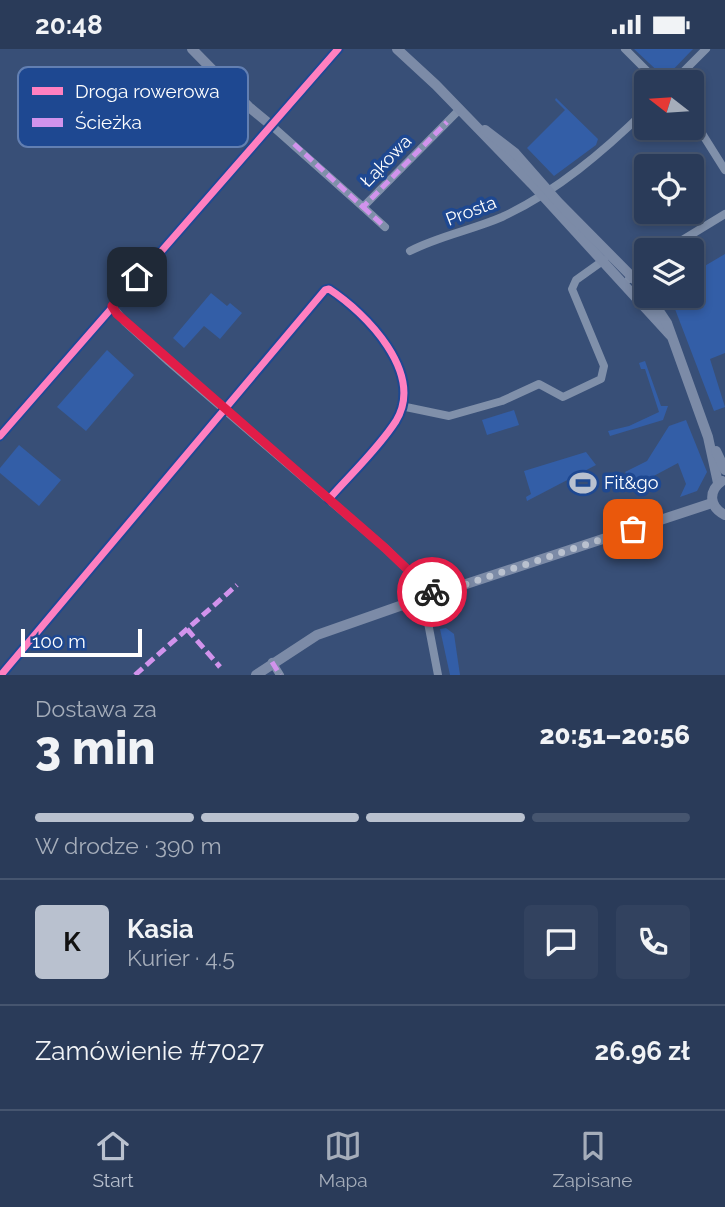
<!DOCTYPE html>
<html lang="pl">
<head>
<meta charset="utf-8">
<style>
  :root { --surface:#2a3b59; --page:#32425f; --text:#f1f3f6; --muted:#a5adba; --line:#46556f; --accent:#b9c1cf }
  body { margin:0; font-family:Raleway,sans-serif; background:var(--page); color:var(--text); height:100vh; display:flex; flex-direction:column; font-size:26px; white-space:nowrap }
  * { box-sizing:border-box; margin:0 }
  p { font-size:23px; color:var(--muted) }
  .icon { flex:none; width:38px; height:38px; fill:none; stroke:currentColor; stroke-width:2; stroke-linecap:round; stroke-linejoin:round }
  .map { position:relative; height:626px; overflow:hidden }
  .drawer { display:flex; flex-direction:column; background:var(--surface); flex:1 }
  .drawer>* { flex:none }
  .needle { width:46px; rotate:287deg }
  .buttons { position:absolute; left:634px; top:21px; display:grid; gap:14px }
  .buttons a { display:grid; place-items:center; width:70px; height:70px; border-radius:7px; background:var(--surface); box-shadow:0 4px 10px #0003,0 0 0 2px var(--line); font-size:35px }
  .scale { position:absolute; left:21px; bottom:18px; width:121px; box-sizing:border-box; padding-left:7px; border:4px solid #fff; border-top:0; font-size:19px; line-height:24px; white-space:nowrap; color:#fff; -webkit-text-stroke:5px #1e4891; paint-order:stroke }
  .pin { position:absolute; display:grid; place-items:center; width:60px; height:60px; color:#fff; margin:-30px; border-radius:14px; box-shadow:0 4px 10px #0006 }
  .courier { position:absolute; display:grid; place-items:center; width:70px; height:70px; margin:-35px; border:5px solid #e11d48; border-radius:50%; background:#fff; color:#222; box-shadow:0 2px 9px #0007 }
  .summary em { font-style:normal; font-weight:800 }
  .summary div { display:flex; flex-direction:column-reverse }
  .summary { display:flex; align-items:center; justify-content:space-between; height:119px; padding:0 35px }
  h1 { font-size:46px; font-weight:800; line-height:52px }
  .bar { display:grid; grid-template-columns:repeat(4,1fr); gap:10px 7px; align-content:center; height:84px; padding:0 35px }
  .bar i { height:9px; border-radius:5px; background:var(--line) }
  .bar .on { background:var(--accent) }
  .bar p { grid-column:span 4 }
  .line { display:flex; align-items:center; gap:18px; padding:0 35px; border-top:2px solid var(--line) }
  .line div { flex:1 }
  .round { display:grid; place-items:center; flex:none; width:74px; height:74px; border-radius:7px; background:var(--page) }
  .status { display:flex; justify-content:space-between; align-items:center; height:49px; padding:0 35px; background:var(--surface); direction:ltr }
  .status svg { height:19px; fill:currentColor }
  .dock { display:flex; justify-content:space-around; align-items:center; height:98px; border-top:2px solid var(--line); background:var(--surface); font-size:19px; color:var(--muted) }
  .dock a { display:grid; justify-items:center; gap:4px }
  .dock .on { color:var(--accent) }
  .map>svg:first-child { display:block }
</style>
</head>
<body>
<div class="status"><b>20:48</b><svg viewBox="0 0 49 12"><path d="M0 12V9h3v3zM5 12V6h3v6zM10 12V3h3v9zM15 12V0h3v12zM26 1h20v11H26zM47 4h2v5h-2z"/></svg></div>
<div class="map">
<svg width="725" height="626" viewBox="0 0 725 626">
  <rect width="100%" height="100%" fill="#384f77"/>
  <!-- green -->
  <g fill="#335ea7">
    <path d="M634,0H693L665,29Z"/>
    <path d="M556,49L598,90L596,96L554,127L527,99L565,61L555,51Z"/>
    <path d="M725,205V304L710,310L725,358L714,362L670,247H691V225Z"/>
    <path d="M211,244L227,257L230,254L242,264L220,290L204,277L184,299L173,289Z"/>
    <path d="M107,301L134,326L86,382L57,358Z"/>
    <path d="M645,312L661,357H668L663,371L610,387L608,382L629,377L659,363L645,320H641L639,314Z"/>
    <path d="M514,361L519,376L487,386L482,371Z"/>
    <path d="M686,371L707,423L697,442L680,448L686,435L678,414L635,437L625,423L647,412L669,377Z"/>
    <path d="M19,396L61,431L39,457L0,424V419Z"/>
    <path d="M586,403L596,416L527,452L526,448L531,445L524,422Z"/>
    <path d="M446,579L454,585L460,626H450L440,580Z"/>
  </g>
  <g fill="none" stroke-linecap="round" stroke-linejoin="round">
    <!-- street -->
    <g stroke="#8090aa" stroke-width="8">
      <path d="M625,0L658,33"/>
      <path d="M673,33L706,0"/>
      <path d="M691,67L725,121"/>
      <path d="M272,77L363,158L460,60"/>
      <path d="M363,158L385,178"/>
      <path d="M666,201L725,165"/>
      <path d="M410,202C439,187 472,181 502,168C556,143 604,102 646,61"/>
      <path d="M629,230L646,214"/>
      <path d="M112,257L125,273L169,313L385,499L409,522L419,539"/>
      <path d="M401,357L449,367L502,352L539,335L563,348L601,330L604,317L572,240L576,231L604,211"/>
      <path d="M425,558L438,626"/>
      <path d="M272,613L280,626"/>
      <path d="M1,626L325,241L329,240C366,264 425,324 396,372C378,400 350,426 329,450"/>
    </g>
    <!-- secondary -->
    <g stroke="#7c8ba7" stroke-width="10">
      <path d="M192,0L249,58L272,77"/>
      <path d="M397,0L436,36L532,135L670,286"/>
      <path d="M485,81L515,104L558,153L646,242"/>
      <path d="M649,247L667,274L708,388L718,434"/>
      <path d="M0,387L338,0"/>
      <path d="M716,402L725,421"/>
      <path d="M722,432C708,442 709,458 725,466"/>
      <path d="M433,546L712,454"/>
      <path d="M414,552V546L419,539L428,540L433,546"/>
      <path d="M414,552L419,557H427L433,546"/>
      <path d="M256,626L317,586L414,552"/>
    </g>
    <!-- quiet -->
    <g stroke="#d193ec" stroke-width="5" stroke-dasharray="10 5" stroke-linecap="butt">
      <path d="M294,95L363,158L447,73"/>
      <path d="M363,158L385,178"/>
      <path d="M187,580L220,618"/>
      <path d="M272,613L280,626"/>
      <path d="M135,626L237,536"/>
    </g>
    <defs>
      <g id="cycleway">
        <path d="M0,387L338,0"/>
        <path d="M1,626L325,241L329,240C366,264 425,324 396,372C378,400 350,426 329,450"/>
      </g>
    </defs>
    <!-- cycleway casing -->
    <use href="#cycleway" stroke="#1e4891" stroke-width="11"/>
    <!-- cycleway -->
    <use href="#cycleway" stroke="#ff80c0" stroke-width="7"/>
  </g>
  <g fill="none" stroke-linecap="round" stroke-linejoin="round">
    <!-- done -->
    <path stroke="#b9c1cf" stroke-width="7" stroke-dasharray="0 12.6" d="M432,543L433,546L633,480"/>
    <!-- route -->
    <path stroke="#e11d48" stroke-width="9" d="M137,228L112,257L117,265L385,499L409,522L419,539L432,543"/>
  </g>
  <!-- icons -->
  <defs>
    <symbol id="stadium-bare" viewBox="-9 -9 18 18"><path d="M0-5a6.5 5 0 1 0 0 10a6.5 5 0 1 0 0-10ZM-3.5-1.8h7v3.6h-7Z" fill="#b9c1cf" stroke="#1e4891" stroke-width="2.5" paint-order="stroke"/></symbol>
  </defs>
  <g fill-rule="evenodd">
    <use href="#stadium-bare" x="564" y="415" width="38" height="38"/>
  </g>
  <g text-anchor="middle" stroke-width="7" stroke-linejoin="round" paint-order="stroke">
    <!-- street labels -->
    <g font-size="18" fill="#fff" stroke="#1e4891">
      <text transform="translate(386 112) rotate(-46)" y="6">Łąkowa</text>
      <text transform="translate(471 162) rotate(-21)" y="6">Prosta</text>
    </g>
    <!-- poi labels -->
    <g font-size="18" fill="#fff" stroke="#1e4891" text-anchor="start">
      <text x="604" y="440">Fit&amp;go</text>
    </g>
  </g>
  <!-- legend -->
  <rect x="18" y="18" width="230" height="80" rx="10" fill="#1e4891" stroke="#627fb2" stroke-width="2"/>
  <rect x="32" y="38" width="31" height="8" fill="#ff80c0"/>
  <rect x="32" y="69" width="31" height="9" fill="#d193ec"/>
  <g font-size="19" fill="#fff">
    <text x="75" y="49">Droga rowerowa</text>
    <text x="75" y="80">Ścieżka</text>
  </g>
</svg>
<div class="buttons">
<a><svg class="needle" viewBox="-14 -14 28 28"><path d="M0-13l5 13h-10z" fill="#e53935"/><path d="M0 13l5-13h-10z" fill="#a5adba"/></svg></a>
<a><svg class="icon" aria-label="locate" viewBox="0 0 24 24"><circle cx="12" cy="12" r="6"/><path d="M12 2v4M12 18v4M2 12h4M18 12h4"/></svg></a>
<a><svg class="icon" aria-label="layers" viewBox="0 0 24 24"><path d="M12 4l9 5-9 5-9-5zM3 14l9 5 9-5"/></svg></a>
</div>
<div class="scale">100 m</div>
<div class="pin" style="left:633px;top:480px;background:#ea580c"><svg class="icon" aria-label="bag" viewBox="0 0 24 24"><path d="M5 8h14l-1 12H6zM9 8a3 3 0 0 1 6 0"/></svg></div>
<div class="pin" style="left:137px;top:228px;background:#1f2937"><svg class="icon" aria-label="home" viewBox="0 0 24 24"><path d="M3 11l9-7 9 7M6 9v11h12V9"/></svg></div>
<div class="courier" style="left:432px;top:543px"><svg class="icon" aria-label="bike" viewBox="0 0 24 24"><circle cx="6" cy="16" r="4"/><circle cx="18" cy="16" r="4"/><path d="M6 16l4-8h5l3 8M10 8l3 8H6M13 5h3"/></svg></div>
</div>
<section class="drawer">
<div class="summary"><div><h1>3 min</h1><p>Dostawa za</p></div><em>20:51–20:56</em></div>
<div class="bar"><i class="on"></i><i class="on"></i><i class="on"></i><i></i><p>W drodze · 390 m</p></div>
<div class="line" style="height:126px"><b class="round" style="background:var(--accent);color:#111">K</b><div><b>Kasia</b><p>Kurier · 4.5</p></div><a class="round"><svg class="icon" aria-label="chat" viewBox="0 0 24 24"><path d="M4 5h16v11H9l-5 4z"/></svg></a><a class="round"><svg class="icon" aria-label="phone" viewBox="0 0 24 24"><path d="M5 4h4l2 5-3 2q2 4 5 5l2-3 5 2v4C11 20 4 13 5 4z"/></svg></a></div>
<div class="line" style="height:91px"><div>Zamówienie #7027</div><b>26.96 zł</b></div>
</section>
<nav class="dock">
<a class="on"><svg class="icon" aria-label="home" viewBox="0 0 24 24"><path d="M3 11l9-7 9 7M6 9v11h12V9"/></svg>Start</a>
<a><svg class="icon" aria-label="map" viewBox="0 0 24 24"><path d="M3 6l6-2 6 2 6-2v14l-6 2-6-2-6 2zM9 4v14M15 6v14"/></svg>Mapa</a>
<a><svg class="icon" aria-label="saved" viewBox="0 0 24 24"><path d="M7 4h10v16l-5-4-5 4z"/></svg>Zapisane</a>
</nav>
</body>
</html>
